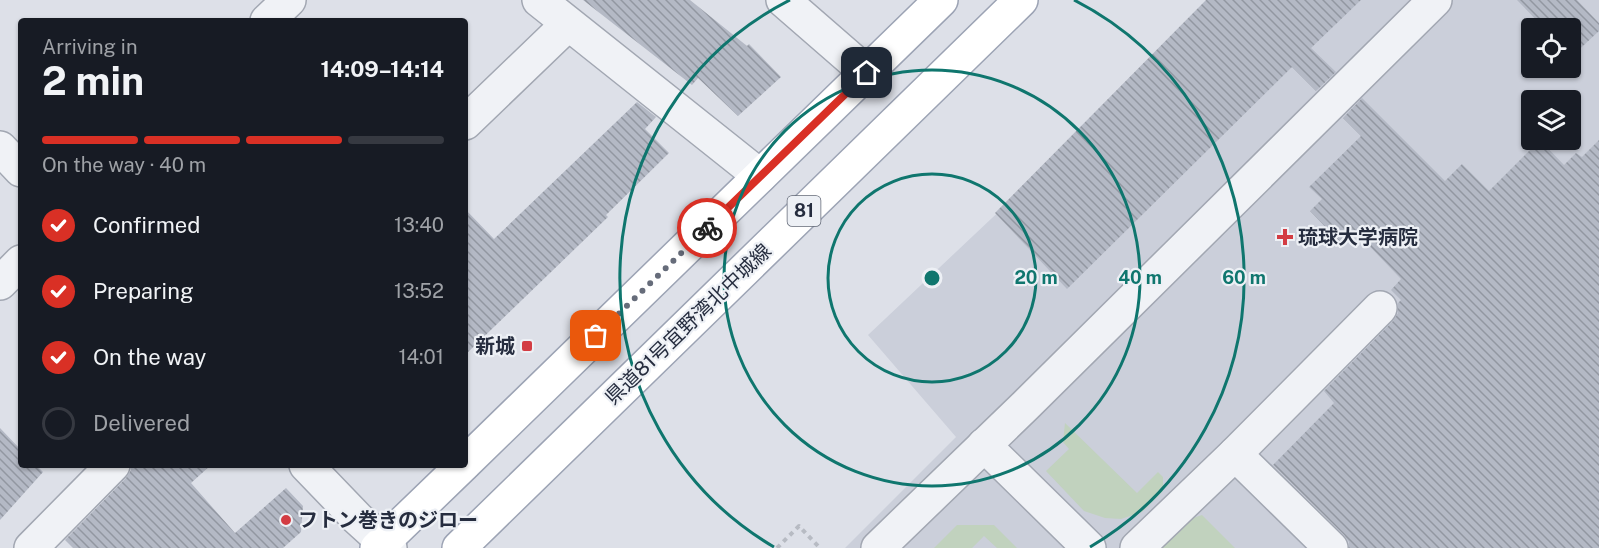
<!DOCTYPE html>
<html lang="en">
<head>
<meta charset="utf-8">
<style>
  :root { --surface:#171b24; --page:#242831; --text:#f1f3f6; --muted:#9ea1a6; --line:#363941; --accent:#d93025 }
  body { margin:0; font-family:"Public Sans","Noto Sans JP",sans-serif; background:var(--page); color:var(--text); height:100vh; display:flex; flex-direction:column; font-size:22px; white-space:nowrap }
  * { box-sizing:border-box; margin:0 }
  p { font-size:20px; color:var(--muted) }
  .icon { flex:none; width:33px; height:33px; fill:none; stroke:currentColor; stroke-width:2; stroke-linecap:round; stroke-linejoin:round }
  .map { position:relative; flex:1; overflow:hidden }
  .side { position:absolute; left:18px; top:18px; width:450px; height:450px; display:flex; flex-direction:column; background:var(--surface); border-radius:6px; box-shadow:0 2px 4px #0004 }
  .side>* { flex:none }
  .fabs { position:absolute; left:1521px; top:18px; display:grid; gap:12px }
  .fabs a { display:grid; place-items:center; width:60px; height:60px; border-radius:6px; background:var(--surface); box-shadow:0 2px 4px #0004; font-size:30px }
  .pin { position:absolute; display:grid; place-items:center; width:51px; height:51px; color:#fff; margin:-26px; border-radius:12px; box-shadow:0 3px 9px #0006 }
  .courier { position:absolute; display:grid; place-items:center; width:60px; height:60px; margin:-30px; border:4px solid #d93025; border-radius:50%; background:#fff; color:#222; box-shadow:0 2px 8px #0007 }
  .summary em { font-style:normal; font-weight:700 }
  .summary div { display:flex; flex-direction:column-reverse }
  .summary { display:flex; align-items:center; justify-content:space-between; height:102px; padding:0 24px }
  h1 { font-size:39px; font-weight:700; line-height:45px }
  .bar { display:grid; grid-template-columns:repeat(4,1fr); gap:9px 6px; align-content:center; height:72px; padding:0 24px }
  .bar i { height:8px; border-radius:4px; background:var(--line) }
  .bar .current { background:var(--accent) }
  .bar p { grid-column:span 4 }
  ol { padding:0 24px; list-style:none }
  li { display:flex; align-items:center; gap:18px; height:66px }
  li p { margin-inline-start:auto }
  li .icon { padding:6px; border-radius:50%; background:var(--accent); color:#fff; stroke-width:4 }
  li:last-child { color:var(--muted) }
  li i { width:33px; height:33px; border:3px solid var(--line); border-radius:50% }
  .map>svg:first-child { display:block }
</style>
</head>
<body>
<div class="map">
<svg width="1599" height="548" viewBox="0 0 1599 548">
  <defs>
    <pattern id="building-back-hatch" width="6" height="6" patternUnits="userSpaceOnUse" patternTransform="scale(1.5)"><rect width="6" height="6" fill="#b4b9c5"/><path d="M-1 5l2 2M0 0l6 6M5-1l2 2" fill="none" stroke="#9297a1"/></pattern>
  </defs>
  <rect width="100%" height="100%" fill="#dde0e8"/>
  <!-- built -->
  <path fill="#cbcfda" fill-rule="evenodd" d="M1223,0H1599V548H845L956,437L868,335ZM1532,28H1570V68H1532ZM1532,100H1570V140H1532Z"/>
  <!-- green -->
  <g fill="#c1d2be">
    <path d="M1065,423L1137,493L1158,472L1163,477V491L1142,512L1121,519L1105,518L1084,511L1046,471L1069,449L1063,442Z"/>
    <path d="M1202,515L1235,548H1162L1193,518Z"/>
    <path d="M957,525H994L1017,548H997L984,536L972,548H934Z"/>
  </g>
  <!-- building -->
  <g fill="url(#building-back-hatch)">
    <path d="M583,0H690L747,46L749,44L781,77L738,116L698,78L692,85Z"/>
    <path d="M1206,0H1361L1311,48L1336,72L1316,91L1292,67L1067,289L995,213Z"/>
    <path d="M1517,0H1577L1599,23V31L1570,58V28H1544Z"/>
    <path d="M1362,98L1445,181L1462,164L1489,191L1540,140L1564,165L1576,153L1582,157L1599,140V548H1349V542L1344,535L1273,465L1334,403L1324,391L1393,321L1398,313V303L1401,300L1391,290L1401,279L1354,230L1341,243L1310,211L1322,199L1309,187L1361,136L1343,118Z"/>
    <path d="M637,102L656,117L645,129L669,153L606,215L608,217L465,355V209L494,239Z"/>
    <path d="M0,428L21,450V465H36L43,472L0,520Z"/>
    <path d="M131,465H211L191,483L235,533L286,488L303,506L301,532L283,548H73L65,540L126,478L131,470Z"/>
  </g>
  <g fill="none" stroke-linecap="round" stroke-linejoin="round">
    <defs>
      <g id="minor">
        <path d="M539,0L760,176"/>
        <path d="M783,0L867,73"/>
        <path d="M267,21L289,0"/>
        <path d="M465,123L568,24"/>
        <path d="M0,148L21,170"/>
        <path d="M0,283L21,262"/>
        <path d="M984,445L1089,548"/>
        <path d="M1235,454L1380,308"/>
        <path d="M306,465L357,518L390,548"/>
        <path d="M31,548L113,465"/>
        <path d="M878,548L1026,405L1435,0"/>
        <path d="M1137,548L1235,454L1331,548"/>
      </g>
      <g id="major">
        <path d="M465,463L941,0"/>
        <path d="M377,548L463,465"/>
        <path d="M459,548L1021,0"/>
      </g>
    </defs>
    <!-- minor casing -->
    <use href="#minor" stroke="#a2a7b2" stroke-width="36"/>
    <!-- major casing -->
    <use href="#major" stroke="#9ca3b4" stroke-width="36"/>
    <!-- path -->
    <path stroke="#b7bbc3" stroke-width="4" stroke-dasharray="4.5 4.5" stroke-linecap="butt" d="M777,548L799,526L820,548"/>
    <!-- minor -->
    <use href="#minor" stroke="#f0f2f6" stroke-width="33"/>
    <!-- major -->
    <use href="#major" stroke="#fff" stroke-width="33"/>
  </g>
  <g fill="none" stroke-linecap="round" stroke-linejoin="round">
    <!-- done -->
    <path stroke="#666c7a" stroke-width="6" stroke-dasharray="0 10.8" d="M596,336L707,228"/>
    <!-- route -->
    <path stroke="#d93025" stroke-width="8" d="M707,228L867,73"/>
  </g>
  <!-- distance rings -->
  <g fill="none" stroke="#0f766e" stroke-width="3">
    <circle cx="932" cy="278" r="104"/>
    <circle cx="932" cy="278" r="208"/>
    <path d="M774 547A312 312 0 0 1 790 0M1074 0A312 312 0 0 1 1090 547"/>
  </g>
  <!-- markers -->
  <g fill="#d33c43" stroke="#edf0f5" stroke-width="2">
    <path d="M1282 228h6v6h6v6h-6v6h-6v-6h-6v-6h6z"/>
    <rect x="521" y="340" width="12" height="12" rx="3"/>
    <circle cx="286" cy="520" r="6"/>
  </g>
  <g text-anchor="middle" stroke-width="4.5" stroke-linejoin="round" paint-order="stroke">
    <!-- shield labels -->
    <rect fill="#edf0f5" stroke="#626876" stroke-width="1.5" x="787.5" y="196" width="33" height="30" rx="4.5"/>
    <g font-size="18" font-weight="bold" fill="#262d3f">
      <text x="804" y="217">81</text>
    </g>
    <!-- poi labels -->
    <g font-size="20" font-weight="bold" fill="#262d3f" stroke="#edf0f5" text-anchor="start">
      <text x="1298" y="244">琉球大学病院</text>
      <text x="515" y="353" text-anchor="end">新城</text>
      <text x="298" y="527">フトン巻きのジロー</text>
    </g>
    <!-- street labels -->
    <g font-size="20" fill="#262d3f" stroke="#edf0f5">
      <text transform="translate(688 324) rotate(-44)" y="7">県道81号宜野湾北中城線</text>
    </g>
  </g>
  <circle cx="932" cy="278" r="9" fill="#0f766e" stroke="#edf0f5" stroke-width="3"/>
  <g font-size="18" text-anchor="middle" font-weight="bold" fill="#0f766e" stroke="#edf0f5" stroke-width="4.5" stroke-linejoin="round" paint-order="stroke">
    <text x="1036" y="284">20 m</text>
    <text x="1140" y="284">40 m</text>
    <text x="1244" y="284">60 m</text>
  </g>
</svg>
<div class="fabs">
<a><svg class="icon" aria-label="locate" viewBox="0 0 24 24"><circle cx="12" cy="12" r="6"/><path d="M12 2v4M12 18v4M2 12h4M18 12h4"/></svg></a>
<a><svg class="icon" aria-label="layers" viewBox="0 0 24 24"><path d="M12 4l9 5-9 5-9-5zM3 14l9 5 9-5"/></svg></a>
</div>
<div class="pin" style="left:596px;top:336px;background:#ea580c"><svg class="icon" aria-label="bag" viewBox="0 0 24 24"><path d="M5 8h14l-1 12H6zM9 8a3 3 0 0 1 6 0"/></svg></div>
<div class="pin" style="left:867px;top:73px;background:#1f2937"><svg class="icon" aria-label="home" viewBox="0 0 24 24"><path d="M3 11l9-7 9 7M6 9v11h12V9"/></svg></div>
<div class="courier" style="left:707px;top:228px"><svg class="icon" aria-label="bike" viewBox="0 0 24 24"><circle cx="6" cy="16" r="4"/><circle cx="18" cy="16" r="4"/><path d="M6 16l4-8h5l3 8M10 8l3 8H6M13 5h3"/></svg></div>
<section class="side">
<div class="summary"><div><h1>2 min</h1><p>Arriving in</p></div><em>14:09–14:14</em></div>
<div class="bar"><i class="current"></i><i class="current"></i><i class="current"></i><i></i><p>On the way · 40 m</p></div>
<ol>
<li><svg class="icon" aria-label="check" viewBox="0 0 24 24"><path d="M5 12l5 5 9-10"/></svg>Confirmed<p>13:40</p></li>
<li><svg class="icon" aria-label="check" viewBox="0 0 24 24"><path d="M5 12l5 5 9-10"/></svg>Preparing<p>13:52</p></li>
<li><svg class="icon" aria-label="check" viewBox="0 0 24 24"><path d="M5 12l5 5 9-10"/></svg>On the way<p>14:01</p></li>
<li><i></i>Delivered</li>
</ol>
</section>
</div>
</body>
</html>
